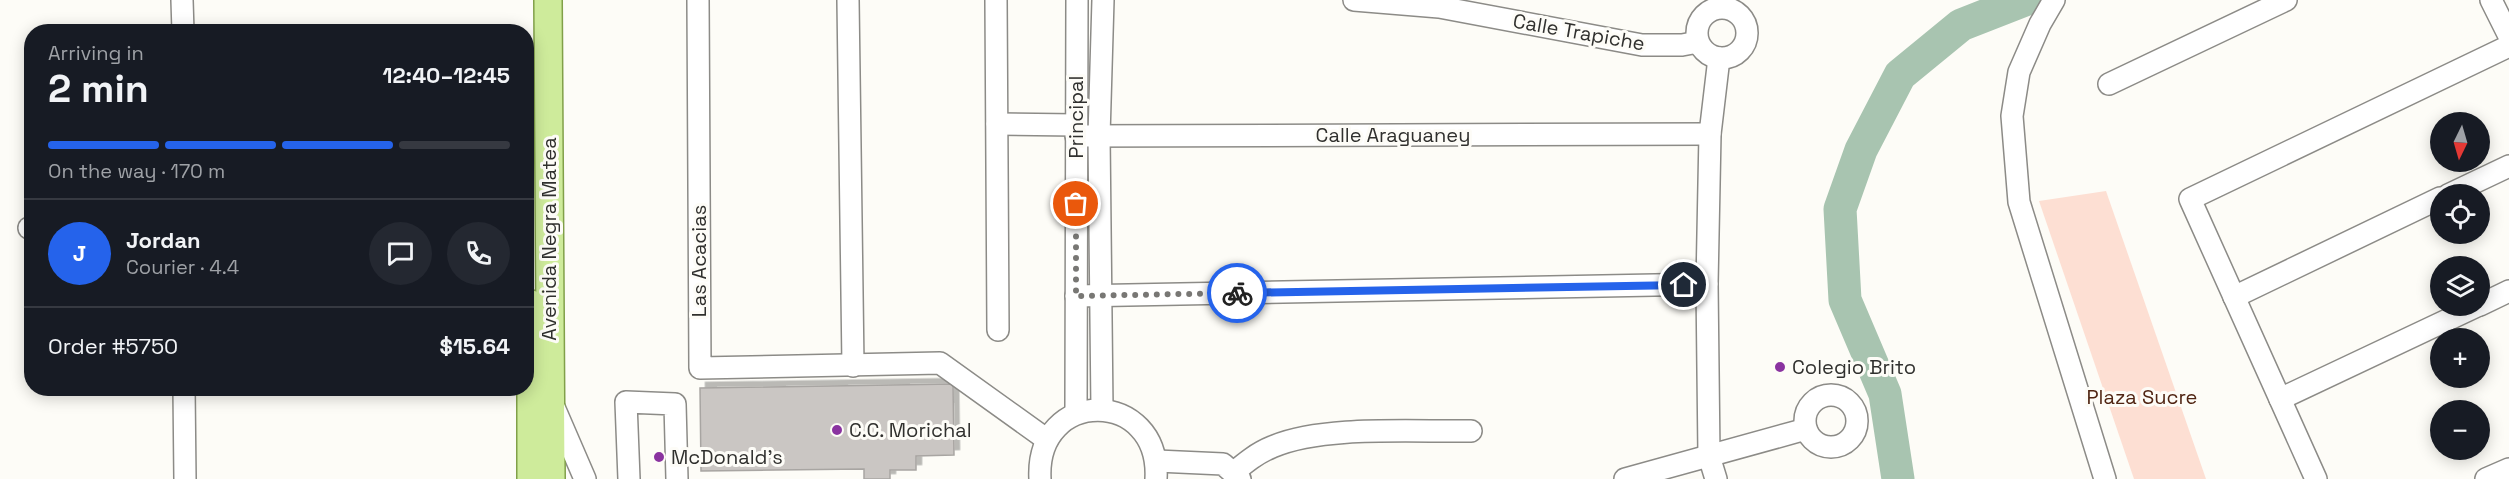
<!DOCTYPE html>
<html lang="en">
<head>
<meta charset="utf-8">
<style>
  :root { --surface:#171b24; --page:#242831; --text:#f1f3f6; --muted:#9ea1a6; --line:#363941; --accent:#2563eb }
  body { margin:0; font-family:"Space Grotesk",sans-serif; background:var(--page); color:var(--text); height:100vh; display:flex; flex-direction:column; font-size:22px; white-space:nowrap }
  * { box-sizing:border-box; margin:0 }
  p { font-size:20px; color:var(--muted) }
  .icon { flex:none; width:33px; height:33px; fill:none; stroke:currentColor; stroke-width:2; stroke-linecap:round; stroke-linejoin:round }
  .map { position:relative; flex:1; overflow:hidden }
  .side { position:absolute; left:24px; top:24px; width:510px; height:372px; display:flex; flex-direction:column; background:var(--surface); border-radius:24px; box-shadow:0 3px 15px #0003 }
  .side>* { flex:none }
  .needle { width:39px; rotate:185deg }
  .fabs { position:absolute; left:2430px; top:112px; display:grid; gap:12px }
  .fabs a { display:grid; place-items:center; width:60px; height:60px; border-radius:50%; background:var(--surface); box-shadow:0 3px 15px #0003; font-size:30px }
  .pin { position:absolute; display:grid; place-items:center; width:51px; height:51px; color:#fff; margin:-26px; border:3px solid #fff; border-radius:50%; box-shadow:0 2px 6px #0007 }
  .courier { position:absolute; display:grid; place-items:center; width:60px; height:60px; margin:-30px; border:4px solid #2563eb; border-radius:50%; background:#fff; color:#222; box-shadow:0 2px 8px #0007 }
  .headline em { font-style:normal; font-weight:700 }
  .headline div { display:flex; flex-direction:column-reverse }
  .headline { display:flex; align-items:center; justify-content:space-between; height:102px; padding:0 24px }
  h1 { font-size:39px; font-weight:700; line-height:45px }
  .bar { display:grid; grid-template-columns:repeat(4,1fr); gap:9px 6px; align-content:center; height:72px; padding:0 24px }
  .bar i { height:8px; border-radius:4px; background:var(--line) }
  .bar .selected { background:var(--accent) }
  .bar p { grid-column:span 4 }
  .line { display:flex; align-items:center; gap:15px; padding:0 24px; border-top:2px solid var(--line) }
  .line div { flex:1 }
  .round { display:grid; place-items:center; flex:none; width:63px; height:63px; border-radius:32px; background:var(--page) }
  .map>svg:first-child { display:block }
</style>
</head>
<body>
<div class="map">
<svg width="2509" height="479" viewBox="0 0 2509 479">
  <defs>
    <filter id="shadow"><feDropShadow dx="5.5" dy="-5.5" stdDeviation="0" flood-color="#0004"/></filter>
  </defs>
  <rect width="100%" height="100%" fill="#fdfcf7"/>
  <!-- green -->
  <path fill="#fddfd3" d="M2106,191L2206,479H2134L2039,201Z"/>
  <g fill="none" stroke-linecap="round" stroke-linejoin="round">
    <!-- river -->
    <path stroke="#a8c4b0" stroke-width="33" d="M1898,479L1885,394L1845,300L1840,209L1861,150L1900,75L1961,25L2025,0"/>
  </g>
  <!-- building -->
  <path fill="#cac6c3" stroke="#a8a5a2" stroke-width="1.5" filter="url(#shadow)" d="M953,384L954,455L916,456V470H890V479H864V469L701,471L700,388Z"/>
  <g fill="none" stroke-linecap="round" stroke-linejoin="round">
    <defs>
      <g id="minor">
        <path d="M182,0L183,32"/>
        <path d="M698,0L700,368L940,363L1046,439"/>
        <path d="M848,0L853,366"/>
        <path d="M996,0L998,330"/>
        <path d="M1354,0L1439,7L1642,45H1682L1698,42"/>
        <path d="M2054,0L2040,24L2019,72L2012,116L2019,202L2105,479"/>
        <path d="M2491,0L2509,36"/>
        <circle cx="1722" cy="33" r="25"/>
        <path d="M2109,84L2286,0"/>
        <path d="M997,124L1076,125"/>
        <path d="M1076,136L1710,134"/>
        <path d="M2448,195L2509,166"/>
        <path d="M29,228H32"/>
        <path d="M1076,296L1707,284"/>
        <path d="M2234,297L2440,198"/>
        <path d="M2480,305L2509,291"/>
        <path d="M184,388L185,479"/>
        <circle cx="1831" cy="421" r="26"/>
        <path d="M2280,399L2477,306"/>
        <path d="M553,405L585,479"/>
        <path d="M1102,409L1099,136L1103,0"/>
        <path d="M1076,413L1077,0"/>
        <path d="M1157,461L1223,464L1240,479"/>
        <path d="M1233,473C1245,463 1257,453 1272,447C1322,425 1414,432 1471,431"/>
        <path d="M629,479L626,402L675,404L677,479"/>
        <path d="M1040,479C1035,387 1161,388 1156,479"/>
        <path d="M1625,479L1806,429"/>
        <path d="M1716,479L1709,456L1707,284L1710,134L1719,58"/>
        <path d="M2316,479L2190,199L2509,46"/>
        <path d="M2486,479L2509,469"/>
      </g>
      <g id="major">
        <path d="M548,0L551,479"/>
        <path d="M531,479V304"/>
      </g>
    </defs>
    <!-- minor casing -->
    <use href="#minor" stroke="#8c8b87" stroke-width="24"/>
    <!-- major casing -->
    <use href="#major" stroke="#81a049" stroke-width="30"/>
    <!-- minor -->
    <use href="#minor" stroke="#fff" stroke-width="21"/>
    <!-- major -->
    <use href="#major" stroke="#ceeb9b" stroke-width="27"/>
  </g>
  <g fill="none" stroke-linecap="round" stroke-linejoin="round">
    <!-- done -->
    <path stroke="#787774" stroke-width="6" stroke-dasharray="0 10.8" d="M1076,204V296L1237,293"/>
    <!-- route -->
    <path stroke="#2563eb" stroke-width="8" d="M1237,293L1684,285"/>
  </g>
  <!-- markers -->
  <g fill="#8a33a0" stroke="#fdfcf7" stroke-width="2">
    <circle cx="1780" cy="367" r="6"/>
    <circle cx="837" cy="430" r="6"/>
    <circle cx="659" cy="457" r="6"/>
  </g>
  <g text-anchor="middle" stroke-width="6" stroke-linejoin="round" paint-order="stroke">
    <!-- street labels -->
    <g font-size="20" fill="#30302e" stroke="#fdfcf7">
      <text transform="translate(1579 32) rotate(10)" y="7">Calle Trapiche</text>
      <text transform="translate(1076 117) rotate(-90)" y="7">Principal</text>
      <text x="1393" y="142">Calle Araguaney</text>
      <text transform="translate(549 239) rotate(-90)" y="7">Avenida Negra Matea</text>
      <text transform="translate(699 261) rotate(-90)" y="7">Las Acacias</text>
    </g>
    <!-- poi labels -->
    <g font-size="20" fill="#30302e" stroke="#fdfcf7" text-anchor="start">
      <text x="1792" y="374">Colegio Brito</text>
      <text x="849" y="437">C.C. Morichal</text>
      <text x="671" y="464">McDonald's</text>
    </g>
    <!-- park labels -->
    <g font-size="20" fill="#502513" stroke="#fdfcf7">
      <text x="2142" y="404">Plaza Sucre</text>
    </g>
  </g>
</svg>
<div class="fabs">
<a><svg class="needle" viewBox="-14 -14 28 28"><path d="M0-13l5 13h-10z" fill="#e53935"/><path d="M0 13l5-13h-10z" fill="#9ea1a6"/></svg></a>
<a><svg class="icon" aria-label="locate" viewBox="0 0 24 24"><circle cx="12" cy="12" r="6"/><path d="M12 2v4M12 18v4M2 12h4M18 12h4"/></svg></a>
<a><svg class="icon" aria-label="layers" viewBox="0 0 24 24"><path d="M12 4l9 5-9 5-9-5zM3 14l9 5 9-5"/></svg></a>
<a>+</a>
<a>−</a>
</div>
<div class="pin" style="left:1076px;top:204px;background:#ea580c"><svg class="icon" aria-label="bag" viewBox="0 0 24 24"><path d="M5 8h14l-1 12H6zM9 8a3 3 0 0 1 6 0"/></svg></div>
<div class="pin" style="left:1684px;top:285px;background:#1f2937"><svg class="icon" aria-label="home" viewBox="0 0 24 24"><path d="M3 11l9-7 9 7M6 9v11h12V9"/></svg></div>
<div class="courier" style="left:1237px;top:293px"><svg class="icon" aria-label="bike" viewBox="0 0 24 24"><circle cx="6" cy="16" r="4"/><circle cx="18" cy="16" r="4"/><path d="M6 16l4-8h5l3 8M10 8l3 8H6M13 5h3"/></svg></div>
<section class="side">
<div class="headline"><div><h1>2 min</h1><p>Arriving in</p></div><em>12:40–12:45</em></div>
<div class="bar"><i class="selected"></i><i class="selected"></i><i class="selected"></i><i></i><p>On the way · 170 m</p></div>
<div class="line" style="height:108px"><b class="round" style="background:var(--accent);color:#fff">J</b><div><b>Jordan</b><p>Courier · 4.4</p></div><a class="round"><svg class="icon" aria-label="chat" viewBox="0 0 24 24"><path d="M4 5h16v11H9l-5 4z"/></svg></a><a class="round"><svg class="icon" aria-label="phone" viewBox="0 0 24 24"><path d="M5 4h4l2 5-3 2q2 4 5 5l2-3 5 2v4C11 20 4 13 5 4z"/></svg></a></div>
<div class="line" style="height:78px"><div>Order #5750</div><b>$15.64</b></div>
</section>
</div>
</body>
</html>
